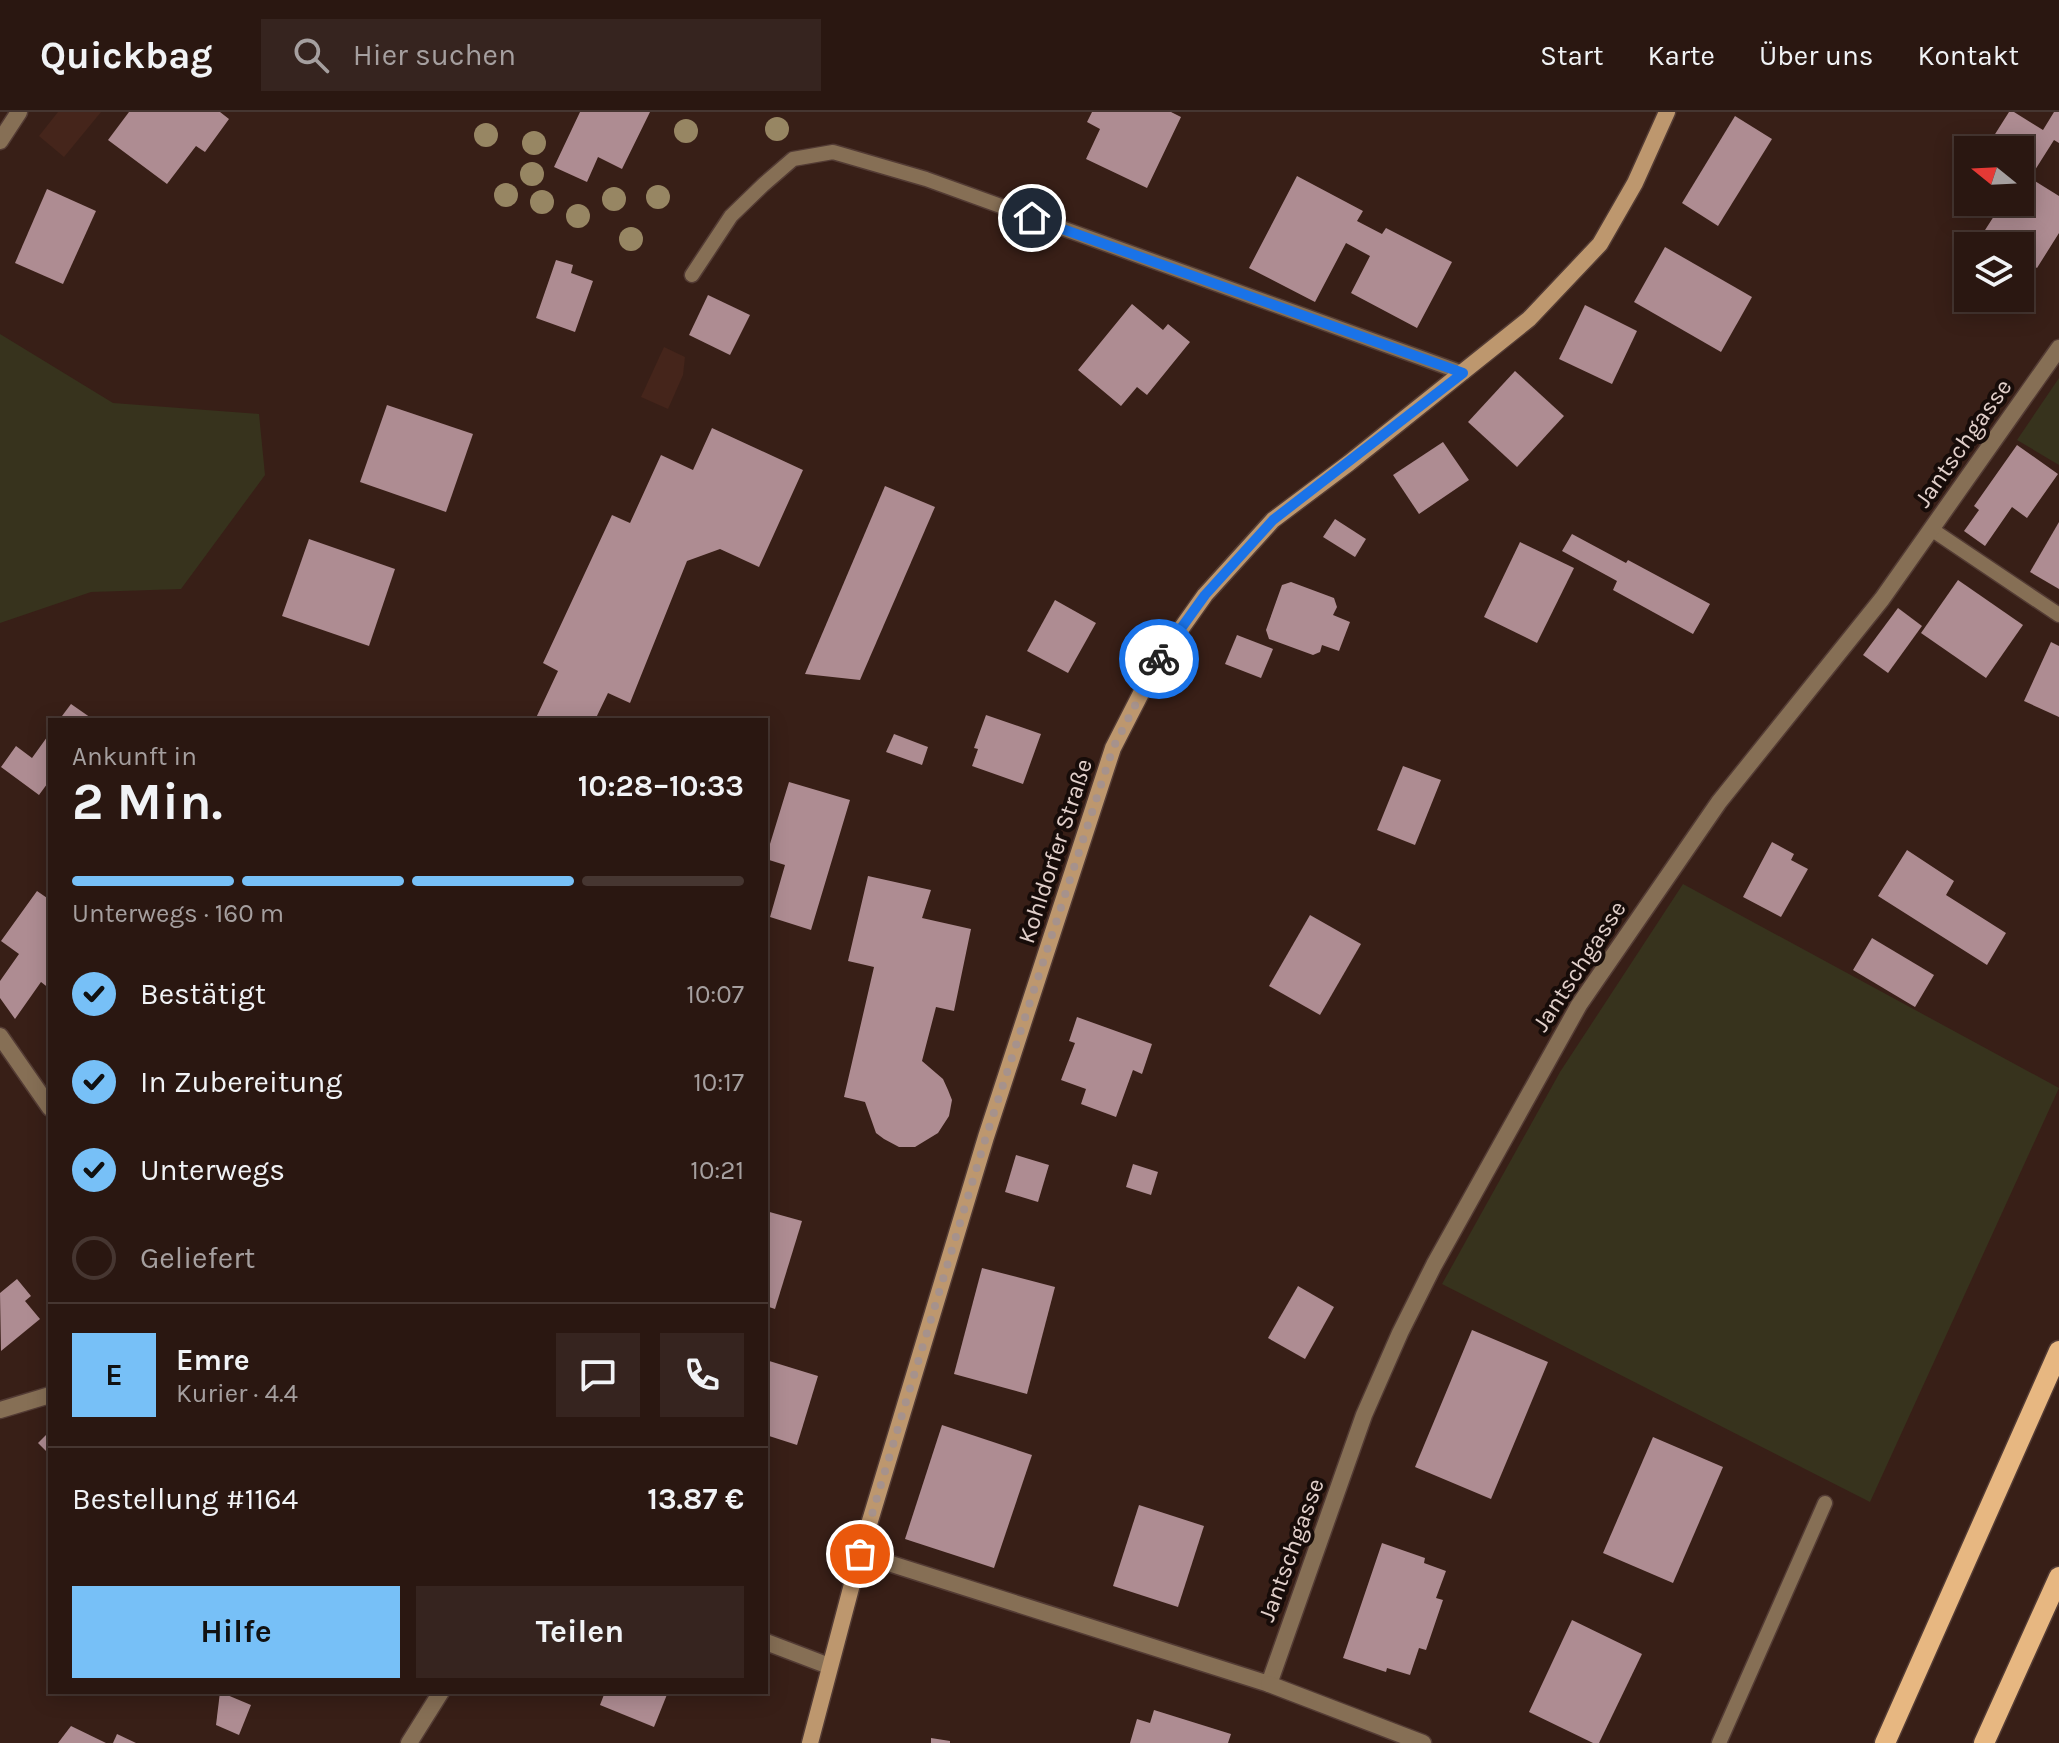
<!DOCTYPE html>
<html lang="de">
<head>
<meta charset="utf-8">
<style>
  :root { --surface:#2a1711; --page:#36241f; --text:#f1f3f6; --muted:#a59f9f; --line:#463631; --accent:#77c0f7 }
  body { margin:0; font-family:Karla,sans-serif; background:var(--page); color:var(--text); height:100vh; display:flex; flex-direction:column; font-size:30px; white-space:nowrap }
  * { box-sizing:border-box; margin:0 }
  p { font-size:26px; color:var(--muted) }
  .icon { flex:none; width:44px; height:44px; fill:none; stroke:currentColor; stroke-width:2; stroke-linecap:round; stroke-linejoin:round }
  .map { position:relative; flex:1; overflow:hidden }
  .details { position:absolute; left:48px; top:606px; width:720px; height:976px; display:flex; flex-direction:column; background:var(--surface); border-radius:0px; box-shadow:0 4px 20px #0003,0 0 0 2px var(--line) }
  .details>* { flex:none }
  .needle { width:52px; rotate:288deg }
  .buttons { position:absolute; left:1954px; top:24px; display:grid; gap:16px }
  .buttons a { display:grid; place-items:center; width:80px; height:80px; border-radius:0px; background:var(--surface); box-shadow:0 4px 20px #0003,0 0 0 2px var(--line); font-size:40px }
  .pin { position:absolute; display:grid; place-items:center; width:68px; height:68px; color:#fff; margin:-34px; border:4px solid #fff; border-radius:50%; box-shadow:0 2px 8px #0007 }
  .courier { position:absolute; display:grid; place-items:center; width:80px; height:80px; margin:-40px; border:6px solid #1a73e8; border-radius:50%; background:#fff; color:#222; box-shadow:0 2px 10px #0007 }
  .summary em { font-style:normal; font-weight:700 }
  .summary div { display:flex; flex-direction:column-reverse }
  .summary { display:flex; align-items:center; justify-content:space-between; height:136px; padding:0 24px }
  h1 { font-size:52px; font-weight:700; line-height:60px }
  .bar { display:grid; grid-template-columns:repeat(4,1fr); gap:12px 8px; align-content:center; height:96px; padding:0 24px }
  .bar i { height:10px; border-radius:6px; background:var(--line) }
  .bar .on { background:var(--accent) }
  .bar p { grid-column:span 4 }
  .line { display:flex; align-items:center; gap:20px; padding:0 24px; border-top:2px solid var(--line) }
  .line div { flex:1 }
  .round { display:grid; place-items:center; flex:none; width:84px; height:84px; border-radius:0px; background:var(--page) }
  ol { padding:0 24px; list-style:none }
  li { display:flex; align-items:center; gap:24px; height:88px }
  li p { margin-inline-start:auto }
  li .icon { padding:8px; border-radius:50%; background:var(--accent); color:#111; stroke-width:4 }
  li:last-child { color:var(--muted) }
  li i { width:44px; height:44px; border:4px solid var(--line); border-radius:50% }
  .button { display:flex; gap:16px; margin-top:auto; padding:16px 24px }
  .button a { flex:1; height:92px; border-radius:0px; background:var(--accent); color:#111; font-size:32px; font-weight:700; line-height:92px; text-align:center }
  .button a+a { background:var(--page); color:var(--text) }
  header { display:flex; align-items:center; gap:48px; box-sizing:border-box; height:112px; padding:0 40px; background:var(--surface); border-bottom:2px solid var(--line) }
  header strong { font-size:38px }
  nav { display:flex; gap:44px; margin-inline-start:auto; font-size:28px }
  .search { width:560px; height:72px; background:var(--page); display:flex; align-items:center; gap:20px; box-sizing:border-box; padding:0 28px; border-radius:0px; color:var(--muted); font-size:30px }
  .map>svg:first-child { display:block }
</style>
</head>
<body>
<header>
<strong>Quickbag</strong>
<div class="search"><svg class="icon" aria-label="search" viewBox="0 0 24 24"><circle cx="10" cy="10" r="6"/><path d="M15 15l6 6"/></svg>Hier suchen</div>
<nav><a>Start</a><a>Karte</a><a>Über uns</a><a>Kontakt</a></nav>
</header>
<div class="map">
<svg width="2059" height="1631" viewBox="0 0 2059 1631">
  <rect width="100%" height="100%" fill="#381f17"/>
  <!-- built -->
  <g fill="#45251b">
    <path d="M58,0H101L64,45L39,24Z"/>
    <path d="M664,235L685,245L683,263L668,297L641,285Z"/>
  </g>
  <!-- green -->
  <g fill="#37331d">
    <path d="M0,222L113,291L259,302L265,363L181,477L91,480L0,511Z"/>
    <path d="M2059,266V353L2017,328Z"/>
    <path d="M1683,772L2059,976L1870,1390L1442,1172L1560,960Z"/>
  </g>
  <!-- building -->
  <g fill="#ae8c92">
    <path d="M129,0H220L229,7L205,40L196,34L167,72L108,28Z"/>
    <path d="M580,0H650L622,57L598,45L587,70L554,55Z"/>
    <path d="M1092,0H1171L1181,5L1147,76L1086,47L1100,17L1087,10Z"/>
    <path d="M2009,0H2014L2043,18L2054,0H2059V31L2054,28L2030,66L2059,84V121L2037,156L2020,145V134H1985L1978,129L2003,90H2020V38H1985Z"/>
    <path d="M1735,4L1772,27L1718,114L1682,91Z"/>
    <path d="M1297,64L1363,99L1357,109L1382,122L1386,116L1452,150L1417,216L1351,181L1370,144L1346,131L1315,190L1249,156Z"/>
    <path d="M47,77L96,99L63,172L15,151Z"/>
    <path d="M1665,135L1752,185L1721,240L1634,190Z"/>
    <path d="M556,148L573,153L571,161L593,169L575,220L536,206Z"/>
    <path d="M708,183L750,203L730,243L689,223Z"/>
    <path d="M1132,192L1163,218L1168,212L1190,230L1147,283L1137,275L1121,294L1078,258Z"/>
    <path d="M1585,193L1637,219L1612,272L1559,247Z"/>
    <path d="M1515,259L1564,304L1517,355L1468,310Z"/>
    <path d="M387,293L473,322L446,400L360,370Z"/>
    <path d="M712,316L803,358L759,455L720,437L687,449L630,591L608,581L595,608H535L558,559L543,551L612,403L630,411L661,343L693,358Z"/>
    <path d="M1443,330L1469,368L1419,402L1393,363Z"/>
    <path d="M2017,333L2058,362L2027,406L2012,395L1985,434L1964,419L1979,398L1974,394Z"/>
    <path d="M885,374L935,395L860,568L805,562Z"/>
    <path d="M1335,407L1366,427L1355,445L1323,425Z"/>
    <path d="M2059,410V477L2030,460Z"/>
    <path d="M1572,422L1626,451L1628,448L1710,492L1693,522L1613,478L1617,469L1562,439Z"/>
    <path d="M309,427L395,457L369,534L282,504Z"/>
    <path d="M1520,430L1574,456L1537,531L1484,505Z"/>
    <path d="M1958,468L2023,513L1986,566L1921,521Z"/>
    <path d="M1291,470L1334,486L1337,495L1333,503L1350,510L1339,539L1322,533L1320,540L1313,543L1269,527L1266,518L1282,473Z"/>
    <path d="M1055,488L1096,511L1068,561L1027,539Z"/>
    <path d="M1898,496L1922,514L1888,561L1863,543Z"/>
    <path d="M1237,523L1273,537L1261,566L1225,552Z"/>
    <path d="M2051,530L2059,534V605L2024,589Z"/>
    <path d="M71,592L94,608H59Z"/>
    <path d="M986,603L1041,622L1023,672L972,654L978,637L974,636Z"/>
    <path d="M50,621V668L39,683L1,655L16,634L32,646Z"/>
    <path d="M894,622L928,635L922,653L886,640Z"/>
    <path d="M1403,654L1441,668L1415,733L1377,718Z"/>
    <path d="M789,670L850,688L811,818L770,805L785,753L766,747V745Z"/>
    <path d="M1772,730L1794,742L1791,748L1808,757L1781,805L1743,785Z"/>
    <path d="M1907,738L1954,769L1946,783L2006,821L1987,853L1878,784Z"/>
    <path d="M868,764L931,778L922,806L971,817L954,899L936,895L922,949L943,967L948,978L952,988L949,1004L938,1021L915,1035H899L884,1027L876,1021L865,990L844,985L874,855L848,849Z"/>
    <path d="M37,779L50,788V877L41,870L15,907L0,886V869L19,842L1,829Z"/>
    <path d="M1310,803L1361,832L1320,903L1269,874Z"/>
    <path d="M1872,826L1934,863L1915,895L1853,858Z"/>
    <path d="M1077,905L1152,932L1142,962L1133,958L1116,1005L1081,992L1086,977L1061,968L1075,931L1069,929Z"/>
    <path d="M1016,1043L1049,1053L1038,1090L1005,1080Z"/>
    <path d="M1133,1052L1158,1060L1151,1083L1126,1075Z"/>
    <path d="M766,1099L802,1109L775,1197L766,1194Z"/>
    <path d="M982,1156L1055,1175L1027,1282L954,1262Z"/>
    <path d="M17,1167L31,1184L25,1189L40,1207L1,1239L0,1181Z"/>
    <path d="M1298,1174L1334,1195L1305,1247L1268,1226Z"/>
    <path d="M1472,1218L1548,1250L1491,1387L1415,1355Z"/>
    <path d="M766,1248L818,1264L797,1333L766,1323Z"/>
    <path d="M942,1313L1032,1343L994,1456L905,1427Z"/>
    <path d="M50,1319V1343L38,1331Z"/>
    <path d="M1653,1325L1723,1355L1673,1471L1603,1441Z"/>
    <path d="M1139,1393L1204,1414L1178,1495L1113,1474Z"/>
    <path d="M1382,1431L1425,1446L1424,1451L1446,1459L1436,1486L1443,1488L1426,1538L1419,1536L1410,1563L1387,1556L1386,1560L1343,1546Z"/>
    <path d="M1572,1508L1642,1542L1599,1631H1593L1529,1600Z"/>
    <path d="M220,1580L251,1593L239,1623L216,1613Z"/>
    <path d="M605,1580H668L654,1615L600,1593Z"/>
    <path d="M1154,1598L1231,1622L1228,1631H1130L1137,1607L1150,1611Z"/>
    <path d="M71,1614L106,1631H58Z"/>
    <path d="M117,1622L136,1631H113Z"/>
    <path d="M931,1626L950,1629V1631H931Z"/>
  </g>
  <g fill="none" stroke-linecap="round" stroke-linejoin="round">
    <defs>
      <g id="lane">
        <path d="M692,163L731,104L763,73L793,47L833,40L926,67L1463,261"/>
        <path d="M1931,417L2059,503"/>
        <path d="M1719,1631L1825,1391"/>
      </g>
      <g id="street">
        <path d="M0,29L19,0"/>
        <path d="M0,924L50,996"/>
        <path d="M0,1298L50,1283"/>
        <path d="M860,1442L1269,1572L1364,1303L1400,1221L1434,1153L1579,893L1719,690L1882,487L2059,236"/>
        <path d="M766,1530L829,1554"/>
        <path d="M1269,1572L1423,1631"/>
        <path d="M409,1631L441,1580"/>
      </g>
      <path id="secondary" d="M810,1631L860,1442L986,1025L1113,636L1156,552L1205,483L1273,408L1349,351L1529,207L1600,132L1635,71L1667,0"/>
      <g id="primary">
        <path d="M1885,1631L2059,1239"/>
        <path d="M1984,1631L2059,1465"/>
      </g>
    </defs>
    <!-- lane casing -->
    <use href="#lane" stroke="#533b34" stroke-width="17"/>
    <!-- street casing -->
    <use href="#street" stroke="#533b34" stroke-width="19"/>
    <!-- secondary casing -->
    <use href="#secondary" stroke="#533b34" stroke-width="19"/>
    <!-- primary casing -->
    <use href="#primary" stroke="#533b34" stroke-width="23"/>
    <!-- lane -->
    <use href="#lane" stroke="#866f55" stroke-width="14"/>
    <!-- street -->
    <use href="#street" stroke="#866f55" stroke-width="16"/>
    <!-- secondary -->
    <use href="#secondary" stroke="#bd976e" stroke-width="16"/>
    <!-- primary -->
    <use href="#primary" stroke="#e7b781" stroke-width="20"/>
  </g>
  <!-- trees -->
  <g fill="#978663">
    <circle cx="777" cy="17" r="12"/>
    <circle cx="686" cy="19" r="12"/>
    <circle cx="486" cy="23" r="12"/>
    <circle cx="534" cy="31" r="12"/>
    <circle cx="532" cy="62" r="12"/>
    <circle cx="506" cy="83" r="12"/>
    <circle cx="658" cy="85" r="12"/>
    <circle cx="614" cy="87" r="12"/>
    <circle cx="542" cy="90" r="12"/>
    <circle cx="578" cy="104" r="12"/>
    <circle cx="631" cy="127" r="12"/>
  </g>
  <g fill="none" stroke-linecap="round" stroke-linejoin="round">
    <!-- done -->
    <path stroke="#a6928c" stroke-width="8" stroke-dasharray="0 14.4" d="M860,1442L986,1025L1113,636L1159,547"/>
    <!-- route -->
    <path stroke="#1a73e8" stroke-width="10" d="M1032,106L1463,261L1273,408L1205,483L1159,547"/>
  </g>
  <g text-anchor="middle" stroke-width="8" stroke-linejoin="round" paint-order="stroke">
    <!-- street labels -->
    <g font-size="24" fill="#e2d0cb" stroke="#170c09">
      <text transform="translate(1963 331) rotate(-55)" y="8">Jantschgasse</text>
      <text transform="translate(1055 739) rotate(-72)" y="8">Kohldorfer Straße</text>
      <text transform="translate(1579 854) rotate(-57)" y="8">Jantschgasse</text>
      <text transform="translate(1291 1438) rotate(-70)" y="8">Jantschgasse</text>
    </g>
  </g>
</svg>
<div class="buttons">
<a><svg class="needle" viewBox="-14 -14 28 28"><path d="M0-13l5 13h-10z" fill="#e53935"/><path d="M0 13l5-13h-10z" fill="#a59f9f"/></svg></a>
<a><svg class="icon" aria-label="layers" viewBox="0 0 24 24"><path d="M12 4l9 5-9 5-9-5zM3 14l9 5 9-5"/></svg></a>
</div>
<div class="pin" style="left:860px;top:1442px;background:#ea580c"><svg class="icon" aria-label="bag" viewBox="0 0 24 24"><path d="M5 8h14l-1 12H6zM9 8a3 3 0 0 1 6 0"/></svg></div>
<div class="pin" style="left:1032px;top:106px;background:#1f2937"><svg class="icon" aria-label="home" viewBox="0 0 24 24"><path d="M3 11l9-7 9 7M6 9v11h12V9"/></svg></div>
<div class="courier" style="left:1159px;top:547px"><svg class="icon" aria-label="bike" viewBox="0 0 24 24"><circle cx="6" cy="16" r="4"/><circle cx="18" cy="16" r="4"/><path d="M6 16l4-8h5l3 8M10 8l3 8H6M13 5h3"/></svg></div>
<section class="details">
<div class="summary"><div><h1>2 Min.</h1><p>Ankunft in</p></div><em>10:28–10:33</em></div>
<div class="bar"><i class="on"></i><i class="on"></i><i class="on"></i><i></i><p>Unterwegs · 160 m</p></div>
<ol>
<li><svg class="icon" aria-label="check" viewBox="0 0 24 24"><path d="M5 12l5 5 9-10"/></svg>Bestätigt<p>10:07</p></li>
<li><svg class="icon" aria-label="check" viewBox="0 0 24 24"><path d="M5 12l5 5 9-10"/></svg>In Zubereitung<p>10:17</p></li>
<li><svg class="icon" aria-label="check" viewBox="0 0 24 24"><path d="M5 12l5 5 9-10"/></svg>Unterwegs<p>10:21</p></li>
<li><i></i>Geliefert</li>
</ol>
<div class="line" style="height:144px"><b class="round" style="background:var(--accent);color:#111">E</b><div><b>Emre</b><p>Kurier · 4.4</p></div><a class="round"><svg class="icon" aria-label="chat" viewBox="0 0 24 24"><path d="M4 5h16v11H9l-5 4z"/></svg></a><a class="round"><svg class="icon" aria-label="phone" viewBox="0 0 24 24"><path d="M5 4h4l2 5-3 2q2 4 5 5l2-3 5 2v4C11 20 4 13 5 4z"/></svg></a></div>
<div class="line" style="height:104px"><div>Bestellung #1164</div><b>13.87 €</b></div>
<div class="button"><a>Hilfe</a><a>Teilen</a></div>
</section>
</div>
</body>
</html>
